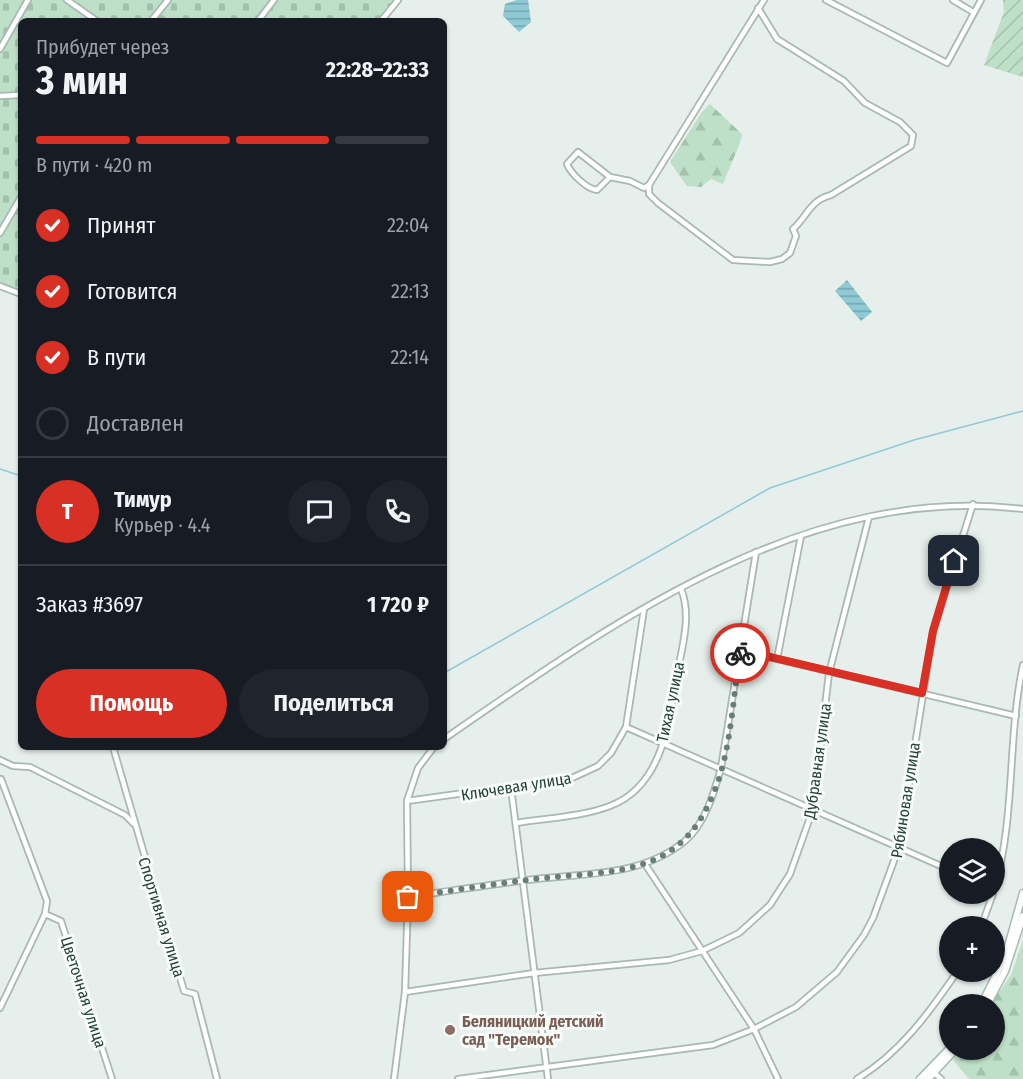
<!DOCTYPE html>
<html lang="ru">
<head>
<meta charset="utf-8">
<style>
  :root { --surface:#171b24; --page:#20242c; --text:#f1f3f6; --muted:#9ea1a6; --line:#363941; --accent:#d93025 }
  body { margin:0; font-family:"Fira Sans Condensed",sans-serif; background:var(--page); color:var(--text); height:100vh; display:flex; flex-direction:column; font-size:22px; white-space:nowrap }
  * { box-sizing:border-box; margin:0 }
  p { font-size:20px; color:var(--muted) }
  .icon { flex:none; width:33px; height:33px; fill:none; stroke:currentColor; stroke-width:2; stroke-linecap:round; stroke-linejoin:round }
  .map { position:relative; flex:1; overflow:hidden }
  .side { position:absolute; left:18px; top:18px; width:429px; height:732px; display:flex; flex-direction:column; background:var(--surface); border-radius:9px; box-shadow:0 2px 4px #0004 }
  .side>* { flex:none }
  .tools { position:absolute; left:939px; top:838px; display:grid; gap:12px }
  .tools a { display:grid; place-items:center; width:66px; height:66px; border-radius:50%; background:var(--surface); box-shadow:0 2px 4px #0004; font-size:30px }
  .pin { position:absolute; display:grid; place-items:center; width:51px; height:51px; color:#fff; margin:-26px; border-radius:12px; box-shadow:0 3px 9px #0006 }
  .courier { position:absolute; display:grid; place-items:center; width:60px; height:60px; margin:-30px; border:4px solid #d93025; border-radius:50%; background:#fff; color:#222; box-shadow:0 2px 8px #0007 }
  .summary em { font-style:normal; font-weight:700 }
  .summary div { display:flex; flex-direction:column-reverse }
  .summary { display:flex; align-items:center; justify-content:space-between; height:102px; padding:0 18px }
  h1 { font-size:39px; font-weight:700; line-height:45px }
  .bar { display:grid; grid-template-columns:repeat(4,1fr); gap:9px 6px; align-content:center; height:72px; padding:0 18px }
  .bar i { height:8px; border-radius:4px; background:var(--line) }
  .bar .selected { background:var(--accent) }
  .bar p { grid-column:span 4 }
  .line { display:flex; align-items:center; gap:15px; padding:0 18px; border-top:2px solid var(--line) }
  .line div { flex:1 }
  .round { display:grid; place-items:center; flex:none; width:63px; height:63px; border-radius:32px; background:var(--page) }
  ol { padding:0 18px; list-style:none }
  li { display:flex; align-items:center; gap:18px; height:66px }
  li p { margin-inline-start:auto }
  li .icon { padding:6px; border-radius:50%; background:var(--accent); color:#fff; stroke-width:4 }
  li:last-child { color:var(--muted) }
  li i { width:33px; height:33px; border:3px solid var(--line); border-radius:50% }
  .action { display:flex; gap:12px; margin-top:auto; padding:12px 18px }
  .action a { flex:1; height:69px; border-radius:36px; background:var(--accent); color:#fff; font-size:24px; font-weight:700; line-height:69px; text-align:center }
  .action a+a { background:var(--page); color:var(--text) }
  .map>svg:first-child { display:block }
</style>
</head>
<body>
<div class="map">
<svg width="1023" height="1079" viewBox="0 0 1023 1079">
  <defs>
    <pattern id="forest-firs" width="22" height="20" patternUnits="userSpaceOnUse" patternTransform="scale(1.5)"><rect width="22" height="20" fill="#bfe0c8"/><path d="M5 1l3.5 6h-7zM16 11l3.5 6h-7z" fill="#a4c1ad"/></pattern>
    <pattern id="cemetery-stones" width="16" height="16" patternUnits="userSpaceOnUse" patternTransform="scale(1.5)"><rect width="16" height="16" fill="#bfe0c8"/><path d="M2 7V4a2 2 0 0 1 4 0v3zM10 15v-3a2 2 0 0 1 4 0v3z" fill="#a4c1ad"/></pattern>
    <pattern id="garden-furrows" width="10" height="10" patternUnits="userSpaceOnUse" patternTransform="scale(1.5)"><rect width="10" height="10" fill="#bfe0c8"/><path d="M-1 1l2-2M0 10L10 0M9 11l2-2" fill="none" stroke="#a4c1ad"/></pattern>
    <pattern id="water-rules" width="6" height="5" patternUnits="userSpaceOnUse" patternTransform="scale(1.5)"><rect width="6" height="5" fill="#8ec9d4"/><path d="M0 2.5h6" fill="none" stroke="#74a5ad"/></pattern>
  </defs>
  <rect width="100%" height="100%" fill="#e6efeb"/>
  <!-- forest -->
  <g fill="url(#forest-firs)">
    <path d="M710,104L742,134C742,141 727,173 723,184L711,179L701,187L687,186L670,162L702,112Z"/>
    <path d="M1023,940V1079H969L953,1060L960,1050H994V1005H990L1011,975Z"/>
  </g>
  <!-- cemetery -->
  <path fill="url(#cemetery-stones)" d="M0,0H393L376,21H21V290L0,284Z"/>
  <!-- garden -->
  <path fill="url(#garden-furrows)" d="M1003,0H1023V77L984,65L1004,12Z"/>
  <!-- water -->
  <g fill="url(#water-rules)">
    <path d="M517,0H528L531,22L519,32L503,16L505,4Z"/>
    <path d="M847,280L872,312L861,321L835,291Z"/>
  </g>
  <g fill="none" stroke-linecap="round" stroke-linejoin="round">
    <!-- stream -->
    <g stroke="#8ec9d4" stroke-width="1.5">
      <path d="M0,469L21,476"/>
      <path d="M444,673L770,488L914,440L1023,411"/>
    </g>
    <defs>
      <g id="minor">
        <path d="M67,0L97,21"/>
        <path d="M826,0L947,63L981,0"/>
        <path d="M953,0L973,12"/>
        <path d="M151,21L168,0"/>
        <path d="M258,21L274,0"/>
        <path d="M381,21L398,0"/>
        <path d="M0,49L28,0"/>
        <path d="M0,96L21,95"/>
        <path d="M610,177L578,152L567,164C571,174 587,189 597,190L610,177L630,181L644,188L649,185"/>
        <path d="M649,185V194L658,203L733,260L770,262L782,259L790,253L796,236L793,229C807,217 810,200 831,195L911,146L913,135L900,122L865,103L844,81L777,39L758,8"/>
        <path d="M649,185L764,0"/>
        <path d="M0,233L21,197"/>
        <path d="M0,286L21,294"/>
        <path d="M740,650L1016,716"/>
        <path d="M777,659L801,536"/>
        <path d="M626,727L950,870"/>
        <path d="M444,739C613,622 806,483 1023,509"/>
        <path d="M113,747L184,991L195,994L217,1079"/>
        <path d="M0,760L13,766L30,767L125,815L134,824"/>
        <path d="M511,788L548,1079"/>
        <path d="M407,801L572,778L598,766L611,753L626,727L644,609"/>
        <path d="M516,823C546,818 581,817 610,806C663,786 669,722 677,674C682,648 692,615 681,589"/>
        <path d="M645,864L754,1029L778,1079"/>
        <path d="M994,890C1016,817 1007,739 1023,665"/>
        <path d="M408,897C448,891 487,885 527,880C580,873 640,878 685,841C705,824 714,793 721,768L756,552"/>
        <path d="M45,914L61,921L112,1079"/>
        <path d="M981,927L993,894"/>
        <path d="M405,992L534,973L669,960L702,951L739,933L770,905L790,874L813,809L829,673L869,517"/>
        <path d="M0,1008L45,914L47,901L1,779"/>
        <path d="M932,1071L941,1079"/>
        <path d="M394,1079L405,992L408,897L407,801L418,768L434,747"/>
        <path d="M458,1079L713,1045L754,1029L796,1007L837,972L864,935L873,918L899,847L933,631L973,504"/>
        <path d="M857,1079C900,1053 929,1013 957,972"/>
      </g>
      <g id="secondary">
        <path d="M981,1005L1005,957L1023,893"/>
        <path d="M987,1005L1005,971L1023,916"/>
        <path d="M920,1079L950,1048"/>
        <path d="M928,1079L955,1050"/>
      </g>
    </defs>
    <!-- minor casing -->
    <use href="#minor" stroke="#a8b8b2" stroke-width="8"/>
    <!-- secondary casing -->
    <use href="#secondary" stroke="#a4bbb3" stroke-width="9"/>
    <!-- minor -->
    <use href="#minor" stroke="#fff" stroke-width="4.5"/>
    <!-- secondary -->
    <use href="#secondary" stroke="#fff" stroke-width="6"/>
  </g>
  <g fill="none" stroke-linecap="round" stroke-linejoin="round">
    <!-- done -->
    <path stroke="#687f78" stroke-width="6" stroke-dasharray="0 10.8" d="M408,897C450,891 493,884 535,879C613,870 680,879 714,792C731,752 733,696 740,653"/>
    <!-- route -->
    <path stroke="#d93025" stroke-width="8" d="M740,653V650L922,693L933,631L954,561"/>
  </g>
  <!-- markers -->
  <circle fill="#8d6e63" stroke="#f7fbf9" stroke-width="2" cx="450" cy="1030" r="6"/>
  <g text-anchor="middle" stroke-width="6" stroke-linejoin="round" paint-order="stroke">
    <!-- street labels -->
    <g font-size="16" fill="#24423a" stroke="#f7fbf9">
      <text transform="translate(670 702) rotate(-78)" y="6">Тихая улица</text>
      <text transform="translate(817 761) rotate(-82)" y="6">Дубравная улица</text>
      <text transform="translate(516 786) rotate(-9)" y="6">Ключевая улица</text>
      <text transform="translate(905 800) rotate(-81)" y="6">Рябиновая улица</text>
      <text transform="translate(162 917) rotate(73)" y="6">Спортивная улица</text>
      <text transform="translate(84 992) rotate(72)" y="6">Цветочная улица</text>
    </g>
    <!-- education labels -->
    <g font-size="16" font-weight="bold" fill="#785e54" stroke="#f7fbf9" text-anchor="start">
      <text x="462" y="1027">Беляницкий детский<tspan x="462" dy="18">сад "Теремок"</tspan></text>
    </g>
  </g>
</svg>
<div class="tools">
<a><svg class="icon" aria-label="layers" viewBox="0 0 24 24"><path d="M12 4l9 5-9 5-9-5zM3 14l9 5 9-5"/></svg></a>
<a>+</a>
<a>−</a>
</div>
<div class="pin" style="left:408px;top:897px;background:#ea580c"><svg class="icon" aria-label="bag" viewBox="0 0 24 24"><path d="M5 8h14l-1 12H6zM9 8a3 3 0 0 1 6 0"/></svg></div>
<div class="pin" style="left:954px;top:561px;background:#1f2937"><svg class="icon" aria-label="home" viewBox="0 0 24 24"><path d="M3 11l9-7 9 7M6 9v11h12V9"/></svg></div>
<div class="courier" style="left:740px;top:653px"><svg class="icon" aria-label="bike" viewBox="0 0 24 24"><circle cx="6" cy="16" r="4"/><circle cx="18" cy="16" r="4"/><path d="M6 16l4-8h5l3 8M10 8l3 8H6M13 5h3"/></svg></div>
<section class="side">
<div class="summary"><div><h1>3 мин</h1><p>Прибудет через</p></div><em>22:28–22:33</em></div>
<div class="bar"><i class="selected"></i><i class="selected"></i><i class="selected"></i><i></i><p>В пути · 420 m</p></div>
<ol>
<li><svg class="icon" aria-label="check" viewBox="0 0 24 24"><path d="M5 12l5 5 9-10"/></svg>Принят<p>22:04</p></li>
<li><svg class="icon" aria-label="check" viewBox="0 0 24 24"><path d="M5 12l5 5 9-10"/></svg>Готовится<p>22:13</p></li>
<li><svg class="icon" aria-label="check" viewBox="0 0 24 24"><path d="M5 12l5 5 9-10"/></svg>В пути<p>22:14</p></li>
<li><i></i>Доставлен</li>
</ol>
<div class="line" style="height:108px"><b class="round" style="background:var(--accent);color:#fff">Т</b><div><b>Тимур</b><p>Курьер · 4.4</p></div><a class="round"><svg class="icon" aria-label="chat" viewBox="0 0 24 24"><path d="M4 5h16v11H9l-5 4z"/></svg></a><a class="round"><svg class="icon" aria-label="phone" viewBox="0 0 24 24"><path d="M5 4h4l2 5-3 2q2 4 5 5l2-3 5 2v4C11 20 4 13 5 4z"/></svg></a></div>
<div class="line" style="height:78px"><div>Заказ #3697</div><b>1 720 ₽</b></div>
<div class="action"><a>Помощь</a><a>Поделиться</a></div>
</section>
</div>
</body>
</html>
